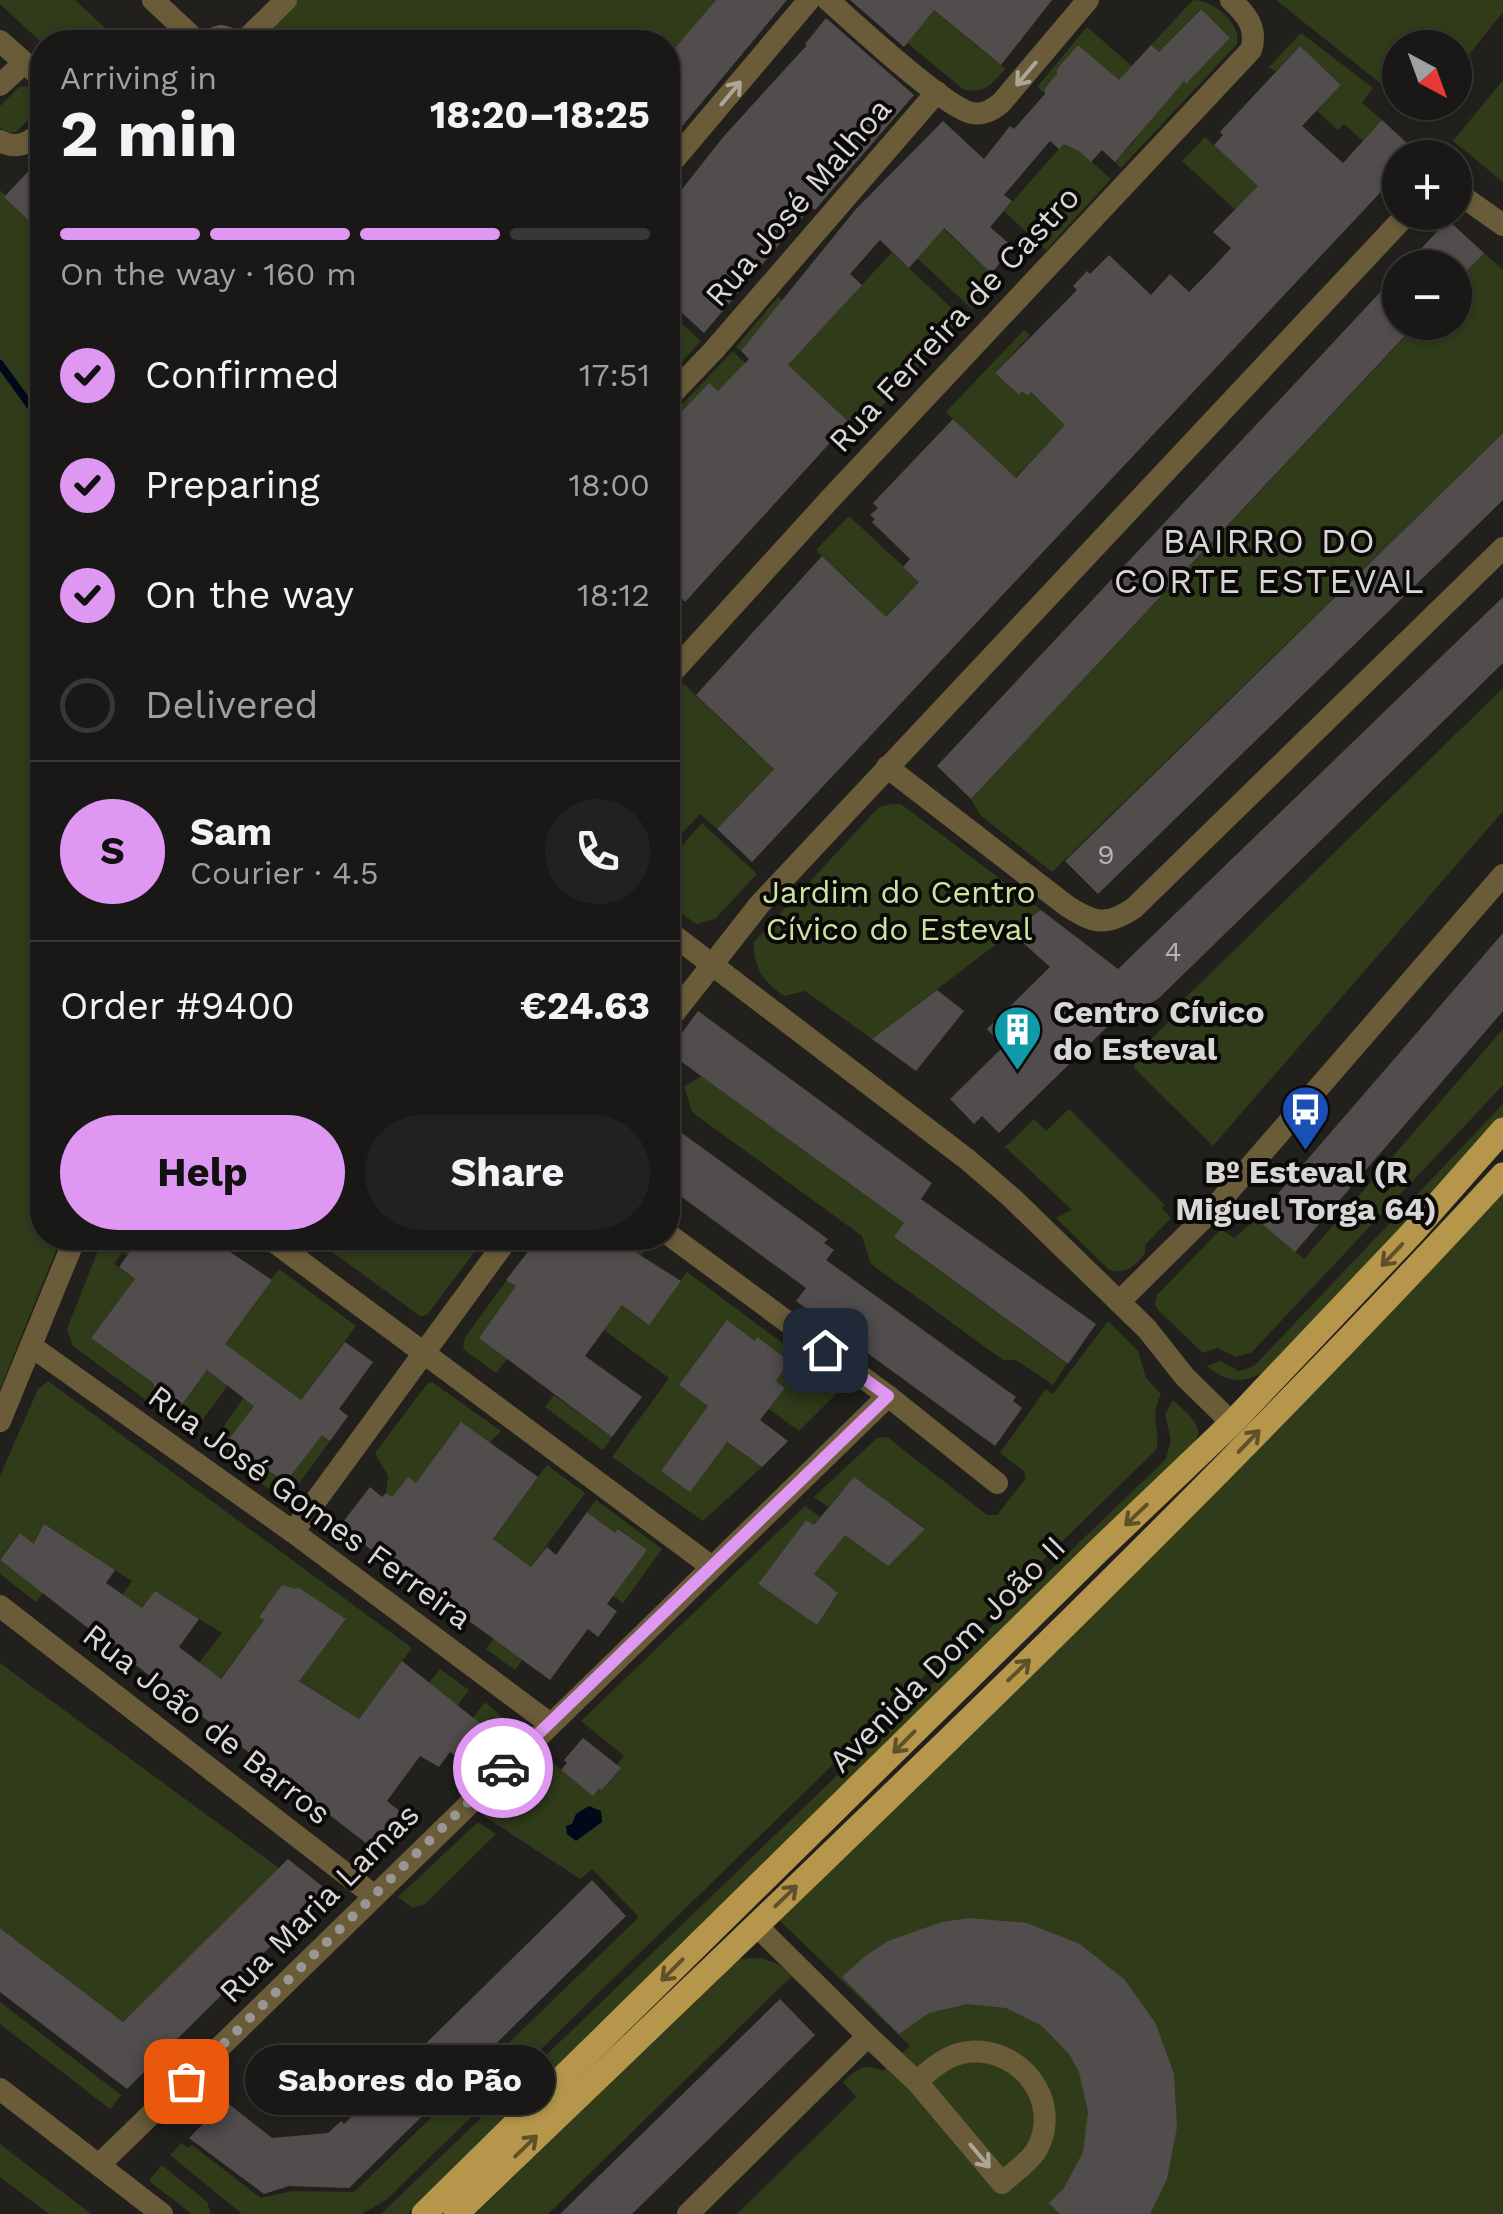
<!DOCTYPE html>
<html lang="en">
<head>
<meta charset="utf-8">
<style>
  :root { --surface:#1a1816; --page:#23211f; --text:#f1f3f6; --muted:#9fa0a1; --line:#383735; --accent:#de98f2 }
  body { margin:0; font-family:"Work Sans",sans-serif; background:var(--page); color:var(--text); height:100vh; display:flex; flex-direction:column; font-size:38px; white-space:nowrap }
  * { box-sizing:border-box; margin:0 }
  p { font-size:32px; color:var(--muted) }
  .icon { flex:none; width:55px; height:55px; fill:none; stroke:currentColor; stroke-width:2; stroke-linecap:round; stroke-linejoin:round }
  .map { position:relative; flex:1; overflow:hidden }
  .drawer { position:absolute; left:30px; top:30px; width:650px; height:1220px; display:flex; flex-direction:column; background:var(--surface); border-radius:40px; box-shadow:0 2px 8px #0004,0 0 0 2px var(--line) }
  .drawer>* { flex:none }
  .needle { width:65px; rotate:139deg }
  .fabs { position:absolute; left:1382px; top:30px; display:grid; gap:20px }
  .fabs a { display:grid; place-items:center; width:90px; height:90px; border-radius:50%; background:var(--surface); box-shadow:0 2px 8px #0004,0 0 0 2px var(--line); font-size:50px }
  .pin { position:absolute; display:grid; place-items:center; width:85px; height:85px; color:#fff; margin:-42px; border-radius:20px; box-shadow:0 5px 15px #0006 }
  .courier { position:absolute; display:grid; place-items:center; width:100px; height:100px; margin:-50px; border:8px solid #de98f2; border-radius:50%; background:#fff; color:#222; box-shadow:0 2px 12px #0007 }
  .bubble { position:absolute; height:70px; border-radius:35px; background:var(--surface); box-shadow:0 2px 8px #0004,0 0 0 2px var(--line); font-size:32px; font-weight:700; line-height:70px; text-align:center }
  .headline em { font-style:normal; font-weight:700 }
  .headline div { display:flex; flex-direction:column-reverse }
  .headline { display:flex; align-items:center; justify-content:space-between; height:170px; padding:0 30px }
  h1 { font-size:65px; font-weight:700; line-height:75px }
  .bar { display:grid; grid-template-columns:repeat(4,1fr); gap:15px 10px; align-content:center; height:120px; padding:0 30px }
  .bar i { height:12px; border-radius:8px; background:var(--line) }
  .bar .current { background:var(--accent) }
  .bar p { grid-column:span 4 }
  .line { display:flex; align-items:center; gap:25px; padding:0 30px; border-top:2px solid var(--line) }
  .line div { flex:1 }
  .round { display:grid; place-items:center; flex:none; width:105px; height:105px; border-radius:52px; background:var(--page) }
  ol { padding:0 30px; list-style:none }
  li { display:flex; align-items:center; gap:30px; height:110px }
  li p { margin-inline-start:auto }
  li .icon { padding:10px; border-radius:50%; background:var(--accent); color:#111; stroke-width:4 }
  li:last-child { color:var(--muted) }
  li i { width:55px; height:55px; border:5px solid var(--line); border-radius:50% }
  .button { display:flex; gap:20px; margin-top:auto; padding:20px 30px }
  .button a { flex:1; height:115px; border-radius:60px; background:var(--accent); color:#111; font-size:40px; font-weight:700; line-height:115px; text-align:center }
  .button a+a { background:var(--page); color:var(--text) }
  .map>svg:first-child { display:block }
</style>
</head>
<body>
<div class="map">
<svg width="1503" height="2214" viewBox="0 0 1503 2214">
  <rect width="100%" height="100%" fill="#22201d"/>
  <!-- green -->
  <g fill="#2f3b19" fill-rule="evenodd">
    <path d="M0,0H75L120,42L42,43L0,4Z"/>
    <path d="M295,0H716L668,56V42H279L269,27Z"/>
    <path d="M1193,0C1213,0 1242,23 1237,44L1121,168L1115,162L1136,139L1086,130L1080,47L1057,68V79L1052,80L1045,87V94L1037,87L1087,27L1157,88L1173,70L1187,83L1230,38L1200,9L1159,52L1151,45Z"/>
    <path d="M1276,0H1503V12L1455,72V48H1400V99Z"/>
    <path d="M925,3L1005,69C993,83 984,95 963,89L907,43Z"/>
    <path d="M1301,33L1373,88L1362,103L1382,120L1363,141L1344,124L1338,130L1317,111L1341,85L1300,46L1275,72L1269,67Z"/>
    <path d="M1503,80V182L1453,141Z"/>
    <path d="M26,86L38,95L39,109L16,132L8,133L0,128V106L19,87Z"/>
    <path d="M1205,137L1274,200L1252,225L1182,161Z"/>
    <path d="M1067,140L1111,179L1046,250L1004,211Z"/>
    <path d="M0,190L42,233V1238H61L0,1389Z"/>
    <path d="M927,214L999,280L972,309L917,258Z"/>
    <path d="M892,252L963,319L859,431L807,383L780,412L764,323L741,351L736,347L778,297L810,327L802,350Z"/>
    <path d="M1484,253L1503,270V433L1052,872L980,815L971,799L1418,323L1455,322V283Z"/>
    <path d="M668,311L701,341L668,377Z"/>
    <path d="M1024,330L1030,335L995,373L1019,395L1022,391L1028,396L1031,392L1040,401L1074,416L1015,478L946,412Z"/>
    <path d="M733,351L745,363L737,410L709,384L695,451L668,425V419Z"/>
    <path d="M849,516L919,581L927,573L862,642L840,622L865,596L816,550Z"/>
    <path d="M683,683L756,753L788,754L717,829L700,814L668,849V699Z"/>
    <path d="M1503,688V811L1213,1146L1134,1068L1135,1055L1184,1007L1181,1002Z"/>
    <path d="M892,804H901L1041,910L872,1039L805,991L784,996C762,980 754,969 754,942L879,807Z"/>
    <path d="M702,823L757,874L715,919L696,924L668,904V861Z"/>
    <path d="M1503,1029V1085L1251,1353L1236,1357L1217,1348L1203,1353L1159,1311L1155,1305L1157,1295L1221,1229L1234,1238L1256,1219L1304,1259Z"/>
    <path d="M702,1076L904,1223L895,1238L1067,1364L1053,1385L1016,1360H1003L871,1264L862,1236L692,1112L684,1086Z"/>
    <path d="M1503,1104V1123L1273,1366C1249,1383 1230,1386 1207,1366L1220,1361L1239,1371L1254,1366Z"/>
    <path d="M1069,1109L1165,1205L1162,1208L1171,1218L1145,1245V1254C1134,1266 1127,1275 1109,1270L1056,1218L1072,1210L1005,1147L1034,1119L1046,1131Z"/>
    <path d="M1503,1188V2214H737L856,2097L843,2082C857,2069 864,2062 883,2071L910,2046L778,1919L1452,1248Z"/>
    <path d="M103,1238H140L135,1246L164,1268L157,1277L122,1252L114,1264L148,1289L142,1298L158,1311L150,1320L121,1299L91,1337L142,1375L172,1336L187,1347L201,1327L225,1344L279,1269L356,1326L301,1400L224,1344L207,1370L228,1385L192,1434L73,1346L67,1329ZM178,1348L207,1370L183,1403L174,1407L159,1397L158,1390L151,1384Z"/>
    <path d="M313,1238H485L427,1315L420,1316Z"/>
    <path d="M613,1238H639L649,1245L605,1304L507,1359L496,1373L463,1349L465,1337L507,1280L525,1292L631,1250Z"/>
    <path d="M687,1272L835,1382L838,1392L799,1431L769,1409L785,1388L776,1381L757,1338L755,1341L727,1321L699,1358L728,1378L691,1369L679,1385L715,1411L726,1442L762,1467L703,1521L612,1457L669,1378L604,1330L620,1304L649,1324ZM687,1435L690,1491L661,1471Z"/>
    <path d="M1108,1321L1138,1351L1146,1378L1161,1394C1148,1421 1162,1429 1156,1450L386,2200L362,2214H242L170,2155L181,2143L189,2148L192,2145L261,2198L292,2191L354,2192L639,1917L592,1869L580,1879L484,1816L544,1756L592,1795L599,1788L603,1790L620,1769L617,1765L624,1756L581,1721L805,1506L888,1565L925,1528L854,1478L828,1507L814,1497L877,1438L887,1437L987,1515H997L1026,1478L1024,1471L1000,1453L1046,1389L1053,1394ZM806,1520L838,1543L814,1574L838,1594L832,1602L790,1606L758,1584Z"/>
    <path d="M48,1381L412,1648L359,1719L245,1646L220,1679L199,1663L222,1633L178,1606L156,1617L116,1603L132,1581L45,1525L63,1567L20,1533L0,1559V1476L38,1389ZM285,1586L295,1591L298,1587L346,1620L316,1658L260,1617Z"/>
    <path d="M432,1382L501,1431L417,1516L386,1493L388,1476L375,1453L428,1383Z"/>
    <path d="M250,1389L261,1396L227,1443L254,1463L257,1461L287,1481L313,1446L293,1413L330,1441L286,1501L209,1447Z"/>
    <path d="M554,1395L612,1437L603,1450L545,1407Z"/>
    <path d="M1173,1400C1200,1425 1209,1430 1181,1460L408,2214H381L1166,1459L1171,1440L1165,1414Z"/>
    <path d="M547,1465L585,1493L531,1567L493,1539Z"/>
    <path d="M596,1500L662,1549L623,1603L613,1596L646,1550L619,1529L615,1533L587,1512Z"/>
    <path d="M0,1560L43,1593L36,1602L0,1574Z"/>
    <path d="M494,1638L523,1659L515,1670L486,1649Z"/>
    <path d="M0,1663L279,1868L123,2022L0,1928Z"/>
    <path d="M440,1669L469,1690L457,1706L428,1684Z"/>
    <path d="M485,1702L509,1723L508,1731L470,1770L462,1761L485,1729L472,1719Z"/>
    <path d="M478,1822L496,1834L425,1904L412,1908L398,1897Z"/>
    <path d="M761,1958L778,1964L792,1976L548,2214H475L738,1959Z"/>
    <path d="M0,2002L121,2095L110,2109L0,2024Z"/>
    <path d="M0,2144L91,2214H49L0,2177Z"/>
    <path d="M162,2165L207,2202L211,2214H192L149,2181Z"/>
  </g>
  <!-- water -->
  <path fill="#000819" d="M589,1806L601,1811L602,1822L576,1841L567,1834L566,1826L572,1824L576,1814Z"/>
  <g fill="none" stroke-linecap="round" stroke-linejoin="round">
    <!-- stream -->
    <path stroke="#000819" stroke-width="8" d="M0,364L42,422"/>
  </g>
  <!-- building -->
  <g fill="#514d4c">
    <path d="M716,0H787L668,143V56Z"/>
    <path d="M850,0H1052L1001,65L934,10L904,47Z"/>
    <path d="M1201,9L1230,38L1186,84L1184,81L1115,162L1102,150L1091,162L1079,151L1064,144L1059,149L1050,141L1004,195L1012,201L990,227L1014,248L991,273L944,228L909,268L880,240L850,274L862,285L788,365L849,422L685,602L668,585V500L681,486L668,473V426L709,383L718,391L749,359L741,351L856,209L943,121L984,159L1010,126L1014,129L1045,94V88L1057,74V69L1078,45L1119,80L1151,45L1159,52Z"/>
    <path d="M826,18L914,95L815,210L811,207L704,333L668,300V207L724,136L807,45L805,44Z"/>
    <path d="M1300,46L1341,85L1302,126L1343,163L1382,120L1423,158H1400V172L1378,195L752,862L717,829L774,769L696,695L822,556L886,617L919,582L903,567L910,559L872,522L875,519L870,515L878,508L873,503L953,419L1016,478L1065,425L1031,392L1028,396L1022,391L1019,395L995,373L1077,290L1073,286L1087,271L1090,274L1109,255L1151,295L1170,274L1189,292L1206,275L1231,248L1213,232L1258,186L1214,145L1223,135L1220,132Z"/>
    <path d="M42,157V233L4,197Z"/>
    <path d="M1448,220L1484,253L1455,283V268H1403Z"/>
    <path d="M1400,271V322H1418L971,799L937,766Z"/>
    <path d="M1503,433V500L1098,894L1065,861Z"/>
    <path d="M1503,597V663L1158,999L1107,1027L999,1133L982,1116L974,1124L950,1099L1003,1047L987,1029L1050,967L1020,940L1022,937L1014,929L1041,910L1118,969Z"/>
    <path d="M1503,933V1011L1295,1252L1256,1219Z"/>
    <path d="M937,990L964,1011L916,1071L872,1039Z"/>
    <path d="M698,1011L932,1183L921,1199L1096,1324L1068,1364L894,1237L904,1223L668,1052Z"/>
    <path d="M668,1123L828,1239L824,1243L834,1250L826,1260L1016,1397L1013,1401L1022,1408L995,1446L796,1301L806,1288L668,1187Z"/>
    <path d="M140,1238H209L272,1280L225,1344L301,1400L345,1342L373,1362L339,1409L348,1416L330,1441L322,1435L286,1482L226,1443L254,1406L207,1370L183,1403L173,1407L159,1397L152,1382L91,1338L135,1279L119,1267Z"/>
    <path d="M552,1238H613L681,1281L649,1325L622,1305L585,1356L642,1397L612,1437L479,1338L516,1286L506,1280L534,1244L542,1251Z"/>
    <path d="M727,1320L755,1341L757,1337L789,1361L776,1381L785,1388L760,1420L788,1441L762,1467L727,1442L690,1492L661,1471L708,1406L679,1385Z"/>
    <path d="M461,1422L538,1477L493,1539L531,1567L547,1547L556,1555L587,1512L615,1533L618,1529L647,1550L607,1604L617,1611L608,1624L598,1637L588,1629L550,1680L344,1530L347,1526L343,1522L370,1487L382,1497L386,1493L392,1497L408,1477L416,1483Z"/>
    <path d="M854,1477L925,1529L888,1566L845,1535L814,1574L838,1593L817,1625L758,1584L806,1520L814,1525Z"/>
    <path d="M44,1524L115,1570L106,1583L142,1608L155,1591L199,1619L179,1647L221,1679L264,1620L259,1617L282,1585L296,1589L298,1587L346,1619L299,1681L359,1719L402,1661L486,1728L462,1761L450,1752L439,1767L420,1756L387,1801L401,1812L371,1847L0,1560L20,1533L34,1544Z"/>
    <path d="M583,1738L621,1768L602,1790L599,1788L593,1796L561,1770L567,1763L564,1760Z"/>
    <path d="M288,1859L327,1890L127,2089L0,1992V1928L123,2022Z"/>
    <path d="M592,1880L626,1916L349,2188L289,2186L264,2194L189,2138L225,2101L272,2138L328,2133L341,2121L344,2124Z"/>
    <path d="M970,1918L1027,1923L1080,1944L1125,1980L1156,2024L1174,2074L1177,2127L1167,2179L1150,2214H1060L1049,2203L1064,2188L1083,2152L1088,2112L1079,2072L1069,2054L1042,2026L1006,2008L967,2004L929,2013L899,2034L842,1977L864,1957L888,1941L942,1922Z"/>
    <path d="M780,1999L815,2035L713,2135L632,2214H560Z"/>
  </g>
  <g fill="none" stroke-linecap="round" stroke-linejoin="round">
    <!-- street -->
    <g stroke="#6a5c39" stroke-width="22">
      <path d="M153,0L198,42"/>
      <path d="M828,0C854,23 944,107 972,113C984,115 992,110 1001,103L1088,0"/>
      <path d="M0,41L42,78"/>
      <path d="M202,42L221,36L243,42"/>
      <path d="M243,42L286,0"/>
      <path d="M0,85L24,63"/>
      <path d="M0,141C16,150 30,143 42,131"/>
      <path d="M668,167L809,0"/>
      <path d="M1455,191L1503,225"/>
      <path d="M668,398L714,350L937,92"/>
      <path d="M668,677L831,498L1251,50C1258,28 1246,14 1231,0"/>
      <path d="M887,767L1067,906C1094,923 1106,927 1134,908L1503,548"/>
      <path d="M668,931L968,1160L1012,1198L1147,1329L1185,1377L1232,1423"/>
      <path d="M668,1021L759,905L1409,212"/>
      <path d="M668,1234L888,1396L997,1483"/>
      <path d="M269,1238L712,1567"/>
      <path d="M1119,1302L1215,1207L1503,875"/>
      <path d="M31,1346L293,1532L549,1723"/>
      <path d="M0,1421L75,1238"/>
      <path d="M293,1532L508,1238"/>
      <path d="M0,1606L373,1895"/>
      <path d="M868,2036L917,2082L1002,2183C1013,2173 1028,2163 1036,2151C1065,2100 1017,2042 962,2053C944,2057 929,2070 917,2082"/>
      <path d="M0,2089L162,2214"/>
      <path d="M99,2165L888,1396"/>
      <path d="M688,2214L868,2036L756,1925"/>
    </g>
    <!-- primary -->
    <g stroke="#b5964a" stroke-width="25">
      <path d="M424,2214L1098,1551L1232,1423L1413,1232L1503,1130"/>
      <path d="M456,2214C810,1873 1169,1537 1503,1175"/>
    </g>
  </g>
  <!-- one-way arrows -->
  <defs><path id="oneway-shaft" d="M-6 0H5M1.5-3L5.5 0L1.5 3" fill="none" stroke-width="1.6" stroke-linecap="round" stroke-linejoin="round" transform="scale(2.5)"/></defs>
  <g stroke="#aca697">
    <use href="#oneway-shaft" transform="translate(1026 74) rotate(130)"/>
    <use href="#oneway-shaft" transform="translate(731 93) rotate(-50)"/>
    <use href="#oneway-shaft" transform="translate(980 2156) rotate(50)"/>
  </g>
  <g stroke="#60502a">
    <use href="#oneway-shaft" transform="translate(1392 1255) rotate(133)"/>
    <use href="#oneway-shaft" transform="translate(1249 1441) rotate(-46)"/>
    <use href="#oneway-shaft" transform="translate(1136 1515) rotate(136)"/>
    <use href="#oneway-shaft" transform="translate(1019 1670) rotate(-44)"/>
    <use href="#oneway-shaft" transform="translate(904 1742) rotate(135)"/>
    <use href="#oneway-shaft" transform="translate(786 1896) rotate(-44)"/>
    <use href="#oneway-shaft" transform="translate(672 1970) rotate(135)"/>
    <use href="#oneway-shaft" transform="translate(526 2146) rotate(-44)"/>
  </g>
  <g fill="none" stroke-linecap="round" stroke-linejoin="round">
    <!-- done -->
    <path stroke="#989795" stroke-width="10" stroke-dasharray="0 18" d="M186,2081L503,1768"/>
    <!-- route -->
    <path stroke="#de98f2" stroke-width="12" d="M503,1768L888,1396L825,1350"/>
  </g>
  <!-- icons -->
  <defs>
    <symbol id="building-pin" viewBox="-11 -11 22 30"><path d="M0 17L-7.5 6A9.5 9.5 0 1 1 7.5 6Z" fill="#0f9aa8" stroke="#0b0a09"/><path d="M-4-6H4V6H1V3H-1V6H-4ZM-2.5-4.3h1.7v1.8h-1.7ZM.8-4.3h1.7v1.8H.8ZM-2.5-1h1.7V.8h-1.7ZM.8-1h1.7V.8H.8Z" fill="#fff"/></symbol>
    <symbol id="bus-pin" viewBox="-11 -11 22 30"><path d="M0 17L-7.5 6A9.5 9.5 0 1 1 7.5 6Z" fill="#1a4fb4" stroke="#0b0a09"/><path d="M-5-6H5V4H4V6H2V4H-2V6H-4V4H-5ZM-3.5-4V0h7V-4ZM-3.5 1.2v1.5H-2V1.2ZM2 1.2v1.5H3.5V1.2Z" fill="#fff"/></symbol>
  </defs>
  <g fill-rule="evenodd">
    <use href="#building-pin" x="990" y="1002" width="55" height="75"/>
    <use href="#bus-pin" x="1278" y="1082" width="55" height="75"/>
  </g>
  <g text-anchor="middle" stroke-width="8" stroke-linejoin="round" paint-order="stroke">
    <!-- number labels -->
    <g font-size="28" fill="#b6b4b3">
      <text x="1106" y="864">9</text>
      <text x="1173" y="961">4</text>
    </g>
    <!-- street labels -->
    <g font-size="32" fill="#d8d7d5" stroke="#0b0a09">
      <text transform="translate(798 202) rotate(-49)" y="11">Rua José Malhoa</text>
      <text transform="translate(954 319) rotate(-47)" y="11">Rua Ferreira de Castro</text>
      <text transform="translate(310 1507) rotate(36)" y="11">Rua José Gomes Ferreira</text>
      <text transform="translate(947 1654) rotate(-45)" y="11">Avenida Dom João II</text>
      <text transform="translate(207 1724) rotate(38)" y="11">Rua João de Barros</text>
      <text transform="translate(319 1903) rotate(-45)" y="11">Rua Maria Lamas</text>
    </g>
    <!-- park labels -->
    <g font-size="32" fill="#cbe4a2" stroke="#0b0a09">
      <text x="899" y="903">Jardim do Centro<tspan x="899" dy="37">Cívico do Esteval</tspan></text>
    </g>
    <!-- poi labels -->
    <g font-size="32" font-weight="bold" fill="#d8d7d5" stroke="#0b0a09" text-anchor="start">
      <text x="1053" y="1023">Centro Cívico<tspan x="1053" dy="37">do Esteval</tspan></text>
      <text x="1306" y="1183" text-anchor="middle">Bº Esteval (R<tspan x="1306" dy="37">Miguel Torga 64)</tspan></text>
    </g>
    <!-- neighbourhood labels -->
    <g font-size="35" letter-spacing="2.5" fill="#d8d7d5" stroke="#0b0a09">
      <text x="1270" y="553">BAIRRO DO<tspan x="1270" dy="40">CORTE ESTEVAL</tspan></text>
    </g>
  </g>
</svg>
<div class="fabs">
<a><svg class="needle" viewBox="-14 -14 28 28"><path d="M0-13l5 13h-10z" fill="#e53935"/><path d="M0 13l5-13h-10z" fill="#9fa0a1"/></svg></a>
<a>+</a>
<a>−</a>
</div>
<div class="pin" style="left:186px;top:2081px;background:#ea580c"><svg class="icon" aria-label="bag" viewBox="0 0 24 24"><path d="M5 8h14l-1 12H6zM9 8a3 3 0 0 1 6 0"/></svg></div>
<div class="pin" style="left:825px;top:1350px;background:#1f2937"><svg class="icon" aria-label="home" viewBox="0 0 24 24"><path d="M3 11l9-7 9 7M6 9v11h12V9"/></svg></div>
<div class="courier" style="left:503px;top:1768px"><svg class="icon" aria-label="car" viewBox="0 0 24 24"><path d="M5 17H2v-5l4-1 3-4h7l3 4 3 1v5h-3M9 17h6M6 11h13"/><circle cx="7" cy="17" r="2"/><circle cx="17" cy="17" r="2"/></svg></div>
<div class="bubble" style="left:245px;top:2045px;width:310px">Sabores do Pão</div>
<section class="drawer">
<div class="headline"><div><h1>2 min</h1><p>Arriving in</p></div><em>18:20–18:25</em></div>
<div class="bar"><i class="current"></i><i class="current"></i><i class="current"></i><i></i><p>On the way · 160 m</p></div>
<ol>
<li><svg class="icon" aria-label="check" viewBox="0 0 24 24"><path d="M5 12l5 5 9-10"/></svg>Confirmed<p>17:51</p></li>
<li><svg class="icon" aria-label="check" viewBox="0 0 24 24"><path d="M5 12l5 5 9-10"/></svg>Preparing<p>18:00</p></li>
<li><svg class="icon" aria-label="check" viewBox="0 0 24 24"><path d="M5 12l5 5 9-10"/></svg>On the way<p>18:12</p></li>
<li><i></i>Delivered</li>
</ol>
<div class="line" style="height:180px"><b class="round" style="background:var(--accent);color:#111">S</b><div><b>Sam</b><p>Courier · 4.5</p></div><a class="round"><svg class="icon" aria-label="phone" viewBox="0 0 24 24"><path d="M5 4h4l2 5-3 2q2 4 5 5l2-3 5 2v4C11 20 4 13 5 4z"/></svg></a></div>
<div class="line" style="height:130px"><div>Order #9400</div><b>€24.63</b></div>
<div class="button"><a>Help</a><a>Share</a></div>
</section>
</div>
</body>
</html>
